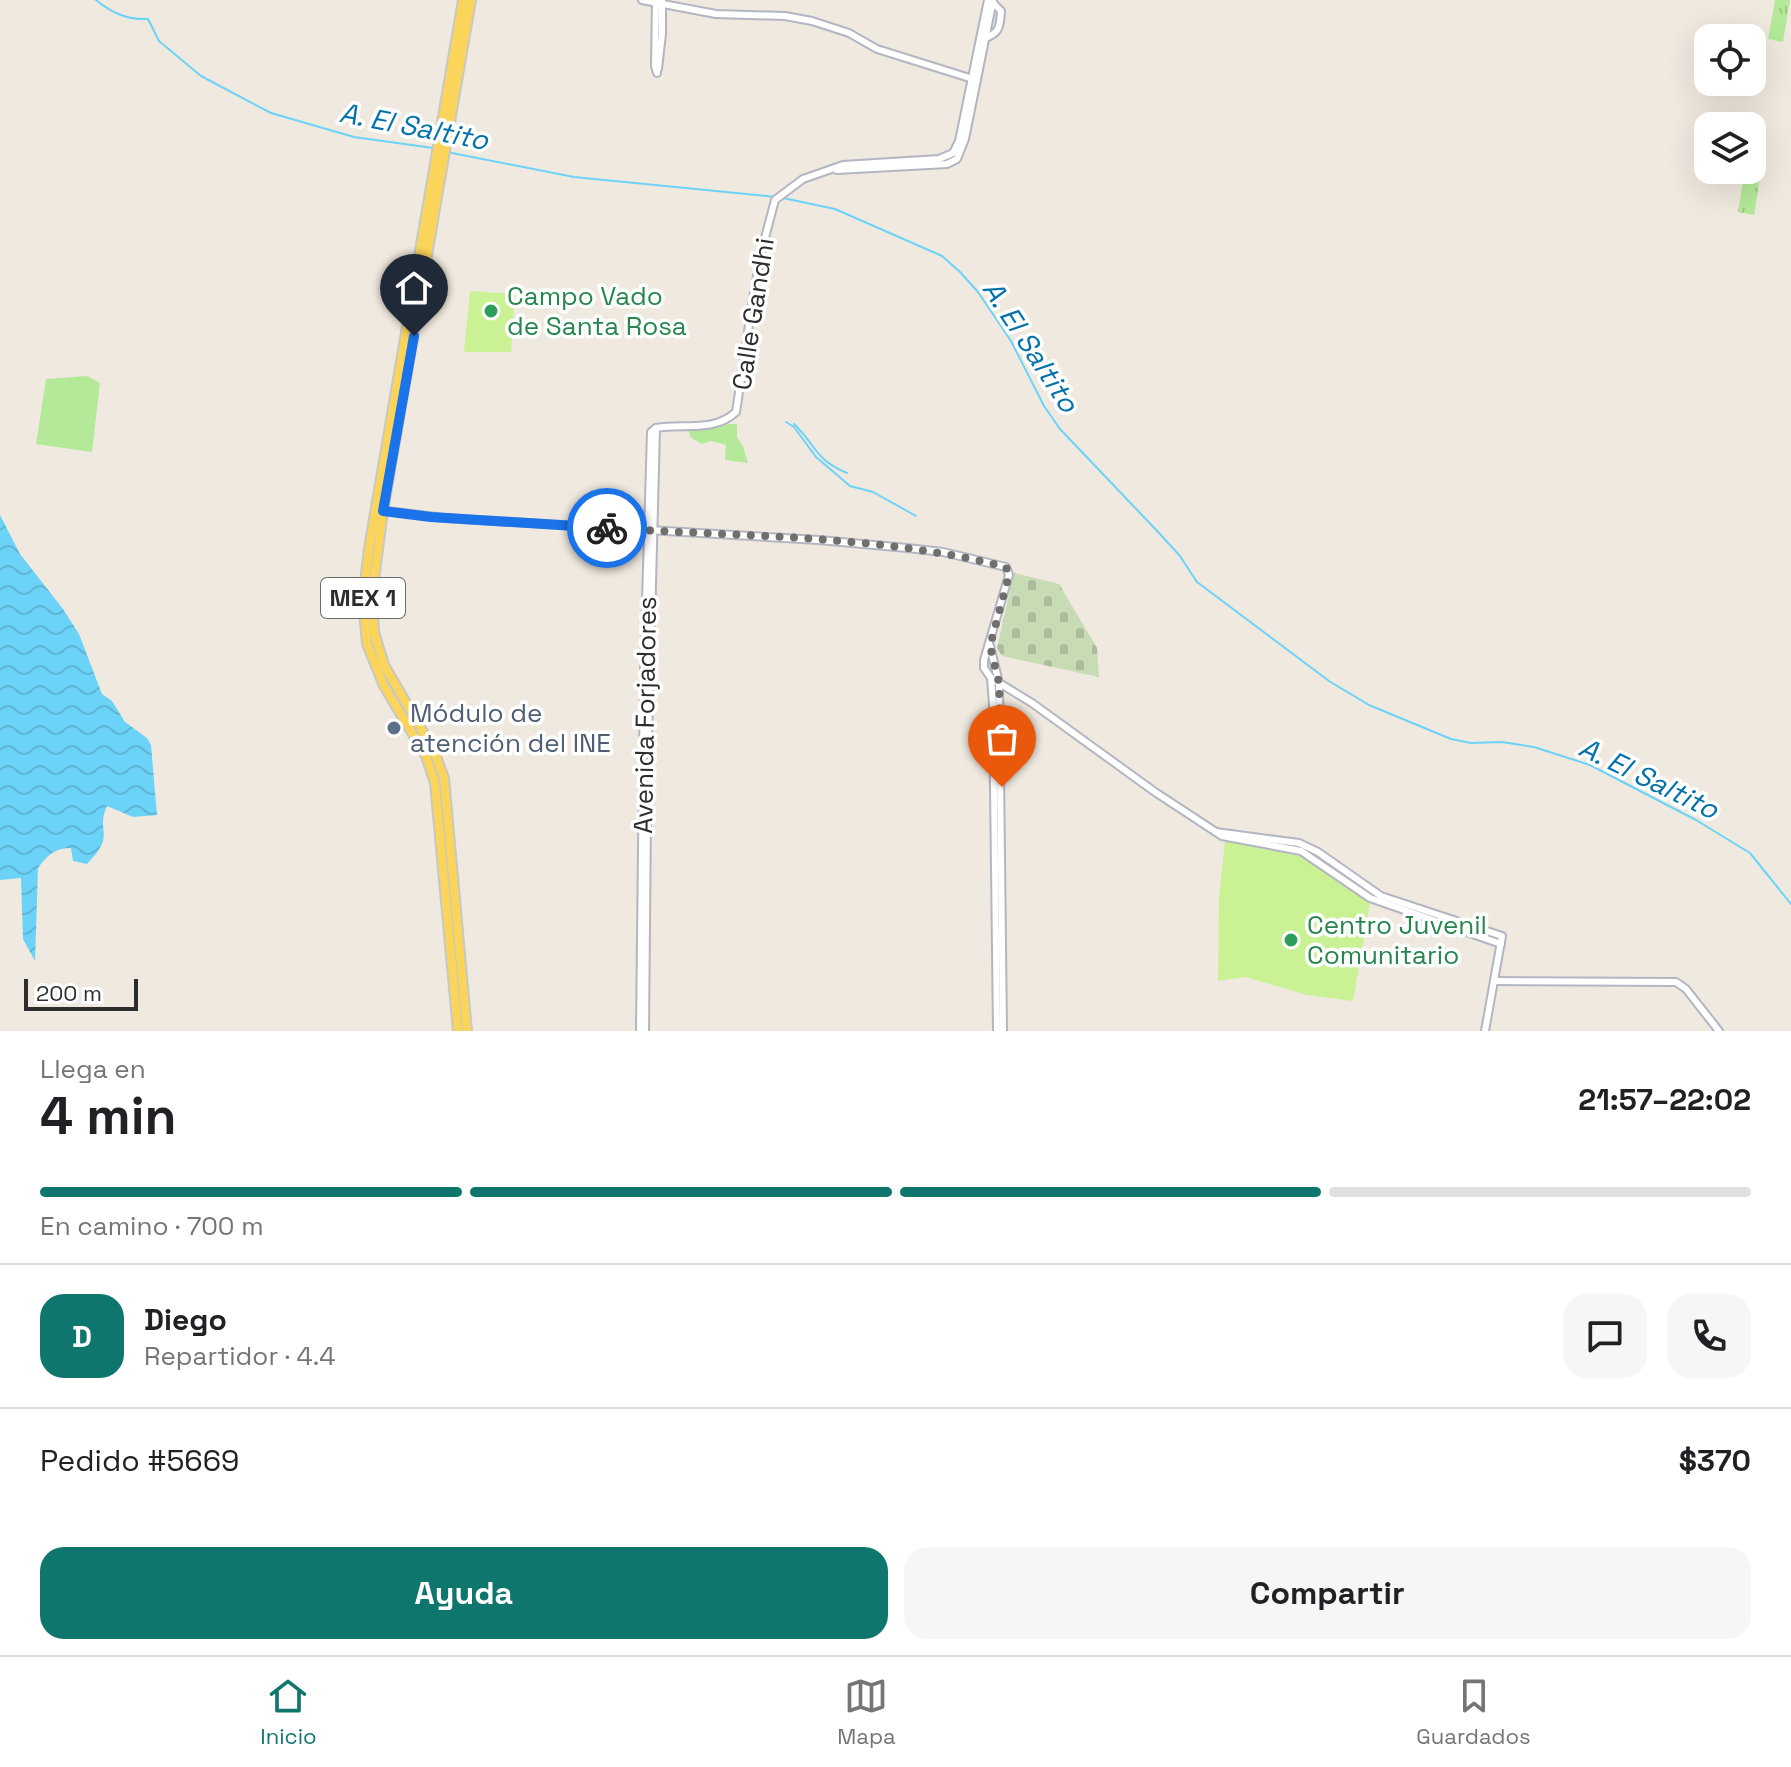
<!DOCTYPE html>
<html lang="es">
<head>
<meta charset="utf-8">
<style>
  :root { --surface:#fff; --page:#f6f6f6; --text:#202124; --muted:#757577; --line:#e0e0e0; --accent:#0f766e }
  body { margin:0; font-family:"Space Grotesk",sans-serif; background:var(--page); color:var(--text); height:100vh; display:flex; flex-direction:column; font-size:30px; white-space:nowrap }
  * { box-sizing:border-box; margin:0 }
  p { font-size:26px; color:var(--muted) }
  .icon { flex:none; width:44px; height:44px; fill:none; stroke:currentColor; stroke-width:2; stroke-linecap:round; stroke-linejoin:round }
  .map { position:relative; height:1031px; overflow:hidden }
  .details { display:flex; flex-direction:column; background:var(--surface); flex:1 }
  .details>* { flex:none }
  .buttons { position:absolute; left:1694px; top:24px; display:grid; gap:16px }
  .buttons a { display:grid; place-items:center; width:72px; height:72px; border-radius:16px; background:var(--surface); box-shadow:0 8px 32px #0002; font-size:40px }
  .scale { position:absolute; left:24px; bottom:20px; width:114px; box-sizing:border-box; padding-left:8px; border:4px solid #2d2d2d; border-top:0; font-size:22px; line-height:28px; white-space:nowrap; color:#2d2d2d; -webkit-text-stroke:6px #fff; paint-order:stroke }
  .pin { position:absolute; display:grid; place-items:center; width:68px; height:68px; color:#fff; margin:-82px -34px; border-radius:50% 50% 50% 0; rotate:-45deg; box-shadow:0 0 8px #0007 }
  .pin .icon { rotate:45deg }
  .courier { position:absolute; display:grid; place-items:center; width:80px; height:80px; margin:-40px; border:6px solid #1a73e8; border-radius:50%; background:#fff; color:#222; box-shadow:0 2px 10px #0007 }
  .headline em { font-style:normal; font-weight:600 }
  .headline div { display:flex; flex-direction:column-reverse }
  .headline { display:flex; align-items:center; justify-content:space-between; height:136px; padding:0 40px }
  h1 { font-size:52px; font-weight:600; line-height:60px }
  .bar { display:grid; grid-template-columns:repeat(4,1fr); gap:12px 8px; align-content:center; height:96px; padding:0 40px }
  .bar i { height:10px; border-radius:6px; background:var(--line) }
  .bar .current { background:var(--accent) }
  .bar p { grid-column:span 4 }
  .line { display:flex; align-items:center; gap:20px; padding:0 40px; border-top:2px solid var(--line) }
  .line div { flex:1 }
  .round { display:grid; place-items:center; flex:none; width:84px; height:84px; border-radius:24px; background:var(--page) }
  .primary-button { display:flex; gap:16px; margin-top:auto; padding:16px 40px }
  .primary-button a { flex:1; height:92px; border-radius:24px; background:var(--accent); color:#fff; font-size:32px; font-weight:600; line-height:92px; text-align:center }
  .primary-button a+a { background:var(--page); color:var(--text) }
  .dock { display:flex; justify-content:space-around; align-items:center; height:112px; border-top:2px solid var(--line); background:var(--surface); font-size:22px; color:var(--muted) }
  .dock a { display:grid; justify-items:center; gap:4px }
  .dock .current { color:var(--accent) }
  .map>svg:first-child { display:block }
</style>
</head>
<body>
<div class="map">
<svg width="1791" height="1031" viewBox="0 0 1791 1031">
  <defs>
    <pattern id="cemetery-stones" width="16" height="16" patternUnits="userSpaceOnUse" patternTransform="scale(2)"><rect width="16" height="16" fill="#c7dbb5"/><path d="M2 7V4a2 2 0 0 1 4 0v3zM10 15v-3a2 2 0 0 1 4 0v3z" fill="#abbc9c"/></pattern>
    <pattern id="park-tufts" width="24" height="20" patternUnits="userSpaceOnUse" patternTransform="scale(2)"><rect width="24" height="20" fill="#b4e999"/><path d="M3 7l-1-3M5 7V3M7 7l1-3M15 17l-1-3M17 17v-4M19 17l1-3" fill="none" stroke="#9bc884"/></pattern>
    <pattern id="water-waves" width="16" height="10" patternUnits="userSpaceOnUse" patternTransform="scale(2)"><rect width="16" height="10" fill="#6cd3f8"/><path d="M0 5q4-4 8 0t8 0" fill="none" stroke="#5eb5d5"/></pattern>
  </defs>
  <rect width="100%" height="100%" fill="#f0e9df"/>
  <!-- grass -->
  <g fill="#b4e999">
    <path d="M87,376L100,383L92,452L36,444L46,379Z"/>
    <path d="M729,424H737V437L743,446L748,463L725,460L726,445L711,441L702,444L690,437L689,431L706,430Z"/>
  </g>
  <!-- cemetery -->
  <path fill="url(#cemetery-stones)" d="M1014,573L1059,584L1097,648L1099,677L1002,656L997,648Z"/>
  <!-- park -->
  <g fill="url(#park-tufts)">
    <path d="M1775,0H1790L1783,42L1768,39Z"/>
    <path d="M1744,174L1760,177L1754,215L1738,212Z"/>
  </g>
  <!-- pitch -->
  <g fill="#caf194">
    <path d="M470,291L515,294L511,352H464Z"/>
    <path d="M1225,841L1304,857L1370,903L1353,1001L1307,995L1246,977L1218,981L1219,898Z"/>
  </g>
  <!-- water -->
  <path fill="url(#water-waves)" d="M0,515L20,554L63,609L79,634L102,694L112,701L125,722L147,738L151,745L157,815L133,817L107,806C95,832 117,834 87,864L73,861L71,848C55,848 47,855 38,868L35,961L23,939L21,878L0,880Z"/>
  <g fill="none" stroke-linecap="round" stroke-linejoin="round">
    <!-- stream -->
    <g stroke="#6cd3f8" stroke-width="2">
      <path d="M96,0C112,13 127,20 148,19L159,41L201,76L271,113L354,137L433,148"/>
      <path d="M447,152L574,177L776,197"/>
      <path d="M783,198L835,209L942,256L960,272L978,292L1011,341L1044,406L1060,429L1160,534L1180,556L1197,582L1329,681L1369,705L1451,739L1471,743L1502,742L1534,747L1590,765L1696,820L1750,853L1791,904"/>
      <path d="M786,422L794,427L816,457L850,486L873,492L916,516"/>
      <path d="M794,424C817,446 814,459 847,473"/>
    </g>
    <defs>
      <g id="secondary">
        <path d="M642,0L716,14L785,16L812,21L849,33L877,49L976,80"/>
        <path d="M656,0L655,66L657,73"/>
        <path d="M985,38C1000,33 1000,26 1001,11L992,2"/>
        <path d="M658,69L662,34V0"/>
        <path d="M837,170L947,164L957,159L965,139L993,0"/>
        <path d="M656,428C683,423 713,433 736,412L753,298L762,249L775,200L803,179L843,165L939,159L953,153L959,141L988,0"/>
        <path d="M379,510L444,518L819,540L907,548L943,552L1006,567L1009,575L984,660V668L991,678L993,704L997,1031"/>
        <path d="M990,646L999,683L1003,1031"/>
        <path d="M991,678L1032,703L1155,792L1222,836L1301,851L1370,898L1501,944"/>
        <path d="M648,740L656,428"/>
        <path d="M1216,832L1299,843L1318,852L1381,896L1502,936L1485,1031"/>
        <path d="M1494,981L1676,982L1686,989L1719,1031"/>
        <path d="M640,1031L644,670L651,432L656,428"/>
        <path d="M645,1031L647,816"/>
      </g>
      <g id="primary">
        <path d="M458,1031L435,783L426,756L384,686L367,644L363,600L369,548L463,0"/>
        <path d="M467,1031L444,778L434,751L384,665L374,632L372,595L383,511L471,0"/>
      </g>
    </defs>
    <!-- secondary casing -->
    <use href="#secondary" stroke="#b3b6c2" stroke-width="10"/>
    <!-- primary casing -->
    <use href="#primary" stroke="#c8c8c8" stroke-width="12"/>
    <!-- secondary -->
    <use href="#secondary" stroke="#fff" stroke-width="6"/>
    <!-- primary -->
    <use href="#primary" stroke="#fbd559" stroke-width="8"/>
  </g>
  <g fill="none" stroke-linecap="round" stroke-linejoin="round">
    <!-- done -->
    <path stroke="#716f6b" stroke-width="8" stroke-dasharray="0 14.4" d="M607,528C740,537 877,534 1006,567L1009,575L990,646L999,683L1002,787"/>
    <!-- route -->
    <path stroke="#1a73e8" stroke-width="10" d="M414,336L383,511L431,517L607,528"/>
  </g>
  <!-- markers -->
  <g fill="#2e9e5b" stroke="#fff" stroke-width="3">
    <circle cx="491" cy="311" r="8"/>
    <circle cx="1291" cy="940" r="8"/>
  </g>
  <circle fill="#5c6f8a" stroke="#fff" stroke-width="3" cx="394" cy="728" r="8"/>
  <g text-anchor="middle" stroke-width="7" stroke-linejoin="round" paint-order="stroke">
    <!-- shield labels -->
    <rect fill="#fff" stroke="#6c6c6c" stroke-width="2" x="321" y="578" width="84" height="40" rx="6"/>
    <g font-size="24" font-weight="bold" fill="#2d2d2d">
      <text x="363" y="606">MEX 1</text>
    </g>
    <!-- leisure labels -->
    <g font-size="26" fill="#27864d" stroke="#fff" text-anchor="start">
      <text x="507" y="305">Campo Vado<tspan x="507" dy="30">de Santa Rosa</tspan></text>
      <text x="1307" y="934">Centro Juvenil<tspan x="1307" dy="30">Comunitario</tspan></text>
    </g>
    <!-- street labels -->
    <g font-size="26" fill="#2d2d2d" stroke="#fff">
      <text transform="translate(753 314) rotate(-81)" y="9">Calle Gandhi</text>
      <text transform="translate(645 715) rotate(-89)" y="9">Avenida Forjadores</text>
    </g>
    <!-- service labels -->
    <g font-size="26" fill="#4e5e75" stroke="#fff" text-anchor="start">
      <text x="410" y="722">Módulo de<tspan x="410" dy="30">atención del INE</tspan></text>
    </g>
    <!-- water labels -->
    <g font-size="28" font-style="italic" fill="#0372ab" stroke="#fff">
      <text transform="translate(414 126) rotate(11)" y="10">A. El Saltito</text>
      <text transform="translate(1031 346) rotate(57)" y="10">A. El Saltito</text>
      <text transform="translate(1649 778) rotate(26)" y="10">A. El Saltito</text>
    </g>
  </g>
</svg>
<div class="buttons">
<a><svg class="icon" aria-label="locate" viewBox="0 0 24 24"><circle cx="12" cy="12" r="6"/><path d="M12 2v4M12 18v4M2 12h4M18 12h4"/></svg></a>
<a><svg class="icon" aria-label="layers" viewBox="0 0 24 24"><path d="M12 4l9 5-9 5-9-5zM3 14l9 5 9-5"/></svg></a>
</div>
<div class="scale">200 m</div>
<div class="pin" style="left:1002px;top:787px;background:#ea580c"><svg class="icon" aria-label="bag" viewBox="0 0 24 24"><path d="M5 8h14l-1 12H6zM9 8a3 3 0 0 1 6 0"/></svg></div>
<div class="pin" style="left:414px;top:336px;background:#1f2937"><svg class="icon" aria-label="home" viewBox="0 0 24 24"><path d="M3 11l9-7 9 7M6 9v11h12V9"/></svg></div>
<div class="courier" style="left:607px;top:528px"><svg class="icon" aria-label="bike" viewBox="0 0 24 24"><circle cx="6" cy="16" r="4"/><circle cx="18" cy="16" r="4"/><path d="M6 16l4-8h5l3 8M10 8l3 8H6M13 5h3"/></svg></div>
</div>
<section class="details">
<div class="headline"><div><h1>4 min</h1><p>Llega en</p></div><em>21:57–22:02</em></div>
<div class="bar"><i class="current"></i><i class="current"></i><i class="current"></i><i></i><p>En camino · 700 m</p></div>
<div class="line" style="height:144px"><b class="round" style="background:var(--accent);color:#fff">D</b><div><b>Diego</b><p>Repartidor · 4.4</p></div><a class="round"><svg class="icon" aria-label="chat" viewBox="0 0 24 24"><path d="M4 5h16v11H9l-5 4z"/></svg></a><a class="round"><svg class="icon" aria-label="phone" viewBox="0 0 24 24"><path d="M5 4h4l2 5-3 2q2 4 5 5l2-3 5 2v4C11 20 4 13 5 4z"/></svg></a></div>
<div class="line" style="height:104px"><div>Pedido #5669</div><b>$370</b></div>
<div class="primary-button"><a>Ayuda</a><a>Compartir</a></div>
</section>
<nav class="dock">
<a class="current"><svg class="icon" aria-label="home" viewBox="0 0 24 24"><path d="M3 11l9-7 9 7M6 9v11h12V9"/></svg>Inicio</a>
<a><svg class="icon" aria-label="map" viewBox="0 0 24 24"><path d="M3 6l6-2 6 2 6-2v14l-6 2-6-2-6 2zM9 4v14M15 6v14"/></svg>Mapa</a>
<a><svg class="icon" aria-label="saved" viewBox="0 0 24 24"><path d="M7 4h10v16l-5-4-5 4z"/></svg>Guardados</a>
</nav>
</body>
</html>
